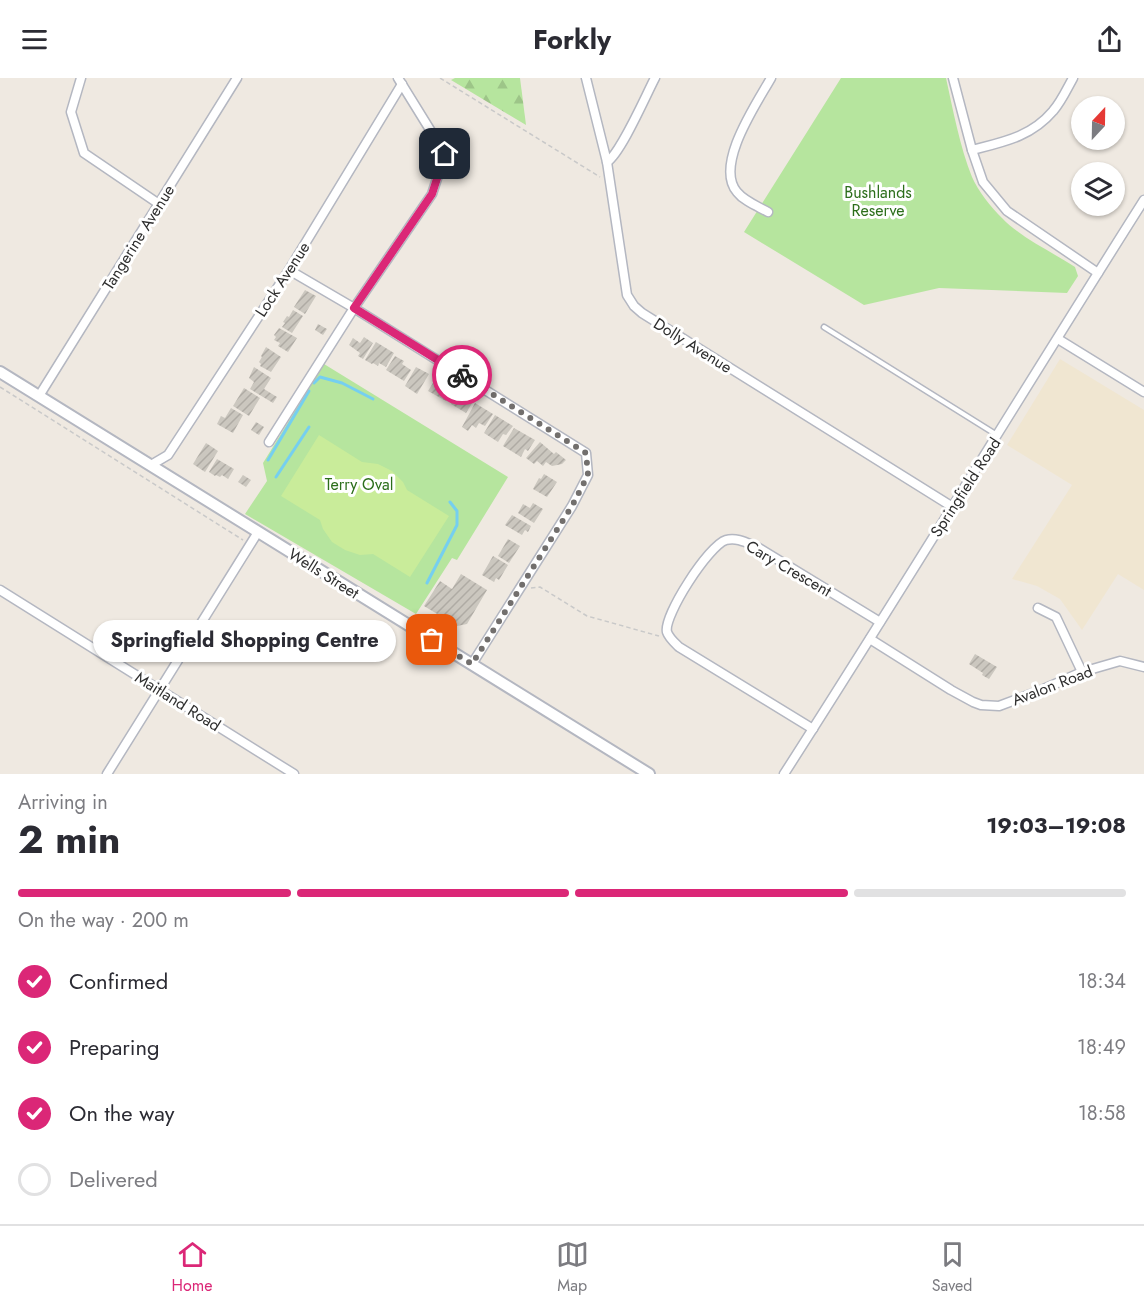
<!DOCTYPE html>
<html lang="en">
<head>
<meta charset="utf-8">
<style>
  :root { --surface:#fff; --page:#f7f7f7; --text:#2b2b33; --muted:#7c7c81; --line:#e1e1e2; --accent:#db2777 }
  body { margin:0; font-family:Jost,sans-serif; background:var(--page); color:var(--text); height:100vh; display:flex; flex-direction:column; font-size:22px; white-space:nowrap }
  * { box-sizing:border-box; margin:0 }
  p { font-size:20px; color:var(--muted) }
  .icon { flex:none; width:33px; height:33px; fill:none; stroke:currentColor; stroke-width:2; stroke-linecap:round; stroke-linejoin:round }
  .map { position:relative; height:696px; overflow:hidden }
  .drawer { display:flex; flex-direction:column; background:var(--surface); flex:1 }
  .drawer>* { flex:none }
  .needle { width:39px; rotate:22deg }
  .fabs { position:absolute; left:1071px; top:18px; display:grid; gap:12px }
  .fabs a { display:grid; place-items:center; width:54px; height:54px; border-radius:50%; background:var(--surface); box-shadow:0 2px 4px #0004; font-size:30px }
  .pin { position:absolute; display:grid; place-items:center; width:51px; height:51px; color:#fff; margin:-26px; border-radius:12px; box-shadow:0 3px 9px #0006 }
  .courier { position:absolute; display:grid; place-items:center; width:60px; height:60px; margin:-30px; border:4px solid #db2777; border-radius:50%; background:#fff; color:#222; box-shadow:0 2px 8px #0007 }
  .bubble { position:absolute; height:42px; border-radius:21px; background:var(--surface); box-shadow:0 2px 4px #0004; font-size:20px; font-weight:700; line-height:42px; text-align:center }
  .headline em { font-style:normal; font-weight:700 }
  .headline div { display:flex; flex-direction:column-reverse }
  .headline { display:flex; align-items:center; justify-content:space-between; height:102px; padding:0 18px }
  h1 { font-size:39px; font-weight:700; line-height:45px }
  .bar { display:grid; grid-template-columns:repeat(4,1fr); gap:9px 6px; align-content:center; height:72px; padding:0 18px }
  .bar i { height:8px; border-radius:4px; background:var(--line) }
  .bar .current { background:var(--accent) }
  .bar p { grid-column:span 4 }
  ol { padding:0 18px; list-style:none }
  li { display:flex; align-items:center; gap:18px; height:66px }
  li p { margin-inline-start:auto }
  li .icon { padding:6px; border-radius:50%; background:var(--accent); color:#fff; stroke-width:4 }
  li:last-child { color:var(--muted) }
  li i { width:33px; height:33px; border:3px solid var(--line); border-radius:50% }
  header { display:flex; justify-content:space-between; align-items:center; height:78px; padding:0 18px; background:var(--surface); font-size:27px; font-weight:700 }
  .menu { display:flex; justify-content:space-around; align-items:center; height:84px; border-top:2px solid var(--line); background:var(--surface); font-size:16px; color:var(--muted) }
  .menu a { display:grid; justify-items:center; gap:3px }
  .menu .current { color:var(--accent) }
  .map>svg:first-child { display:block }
</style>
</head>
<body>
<header><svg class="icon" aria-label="menu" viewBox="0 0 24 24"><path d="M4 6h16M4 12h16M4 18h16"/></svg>Forkly<svg class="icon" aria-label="share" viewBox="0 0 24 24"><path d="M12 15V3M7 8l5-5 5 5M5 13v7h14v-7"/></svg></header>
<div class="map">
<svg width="1144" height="696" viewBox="0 0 1144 696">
  <defs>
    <pattern id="forest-firs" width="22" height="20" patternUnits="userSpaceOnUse" patternTransform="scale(1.5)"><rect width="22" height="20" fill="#b6e59e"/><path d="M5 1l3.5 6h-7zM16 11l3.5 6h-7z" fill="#9dc588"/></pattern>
    <pattern id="building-hatch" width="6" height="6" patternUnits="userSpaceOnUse" patternTransform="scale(1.5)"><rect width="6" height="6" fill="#cbc7bf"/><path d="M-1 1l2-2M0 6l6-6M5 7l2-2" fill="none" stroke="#afaba4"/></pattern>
  </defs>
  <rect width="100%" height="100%" fill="#efe9e1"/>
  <!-- education -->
  <path fill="#f0e6d1" d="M1060,281L1144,332V512L1118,496L1082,552L1060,521L1037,508L1012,501L1072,407L1007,367Z"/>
  <!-- green -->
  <g fill="#b6e59e">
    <path d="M841,0H946C953,32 960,69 972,99C978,113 991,129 1002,140C1021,160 1052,174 1075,189L1078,198L1067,215L939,210L864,227L744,154Z"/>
    <path d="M324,286L508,399L457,482L452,480L416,536L245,436L267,403L263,385Z"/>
  </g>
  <!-- forest -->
  <path fill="url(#forest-firs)" d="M455,0H520L526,47L451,2Z"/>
  <!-- pitch -->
  <path fill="#c9ec9a" d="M319,357L362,384L378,386L392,393L403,404L407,412L449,438L410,499L373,476L360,477L345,472L332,464L323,451L320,442L281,418Z"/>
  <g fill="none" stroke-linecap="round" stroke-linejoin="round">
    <!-- stream -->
    <g stroke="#75cff0" stroke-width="3">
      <path d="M314,305L320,299L342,305L373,321"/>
      <path d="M268,382L309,313"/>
      <path d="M276,399L309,349"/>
      <path d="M427,505L457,447V433L450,424"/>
    </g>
  </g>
  <!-- building -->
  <g fill="url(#building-hatch)">
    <path d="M305,212L316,218L305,236L294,229Z"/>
    <path d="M293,232L303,238L292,255L282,249L285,245L283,244L287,238L289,239Z"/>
    <path d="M318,246L327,251L323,257L315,252Z"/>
    <path d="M279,250L297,260L288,274L278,268L280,265L274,262L276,259L274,257Z"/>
    <path d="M364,259L373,265L363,281L358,278L360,275L349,267L353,260L360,265Z"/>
    <path d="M376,264L394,275L386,289L379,285L378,288L373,285L372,286L365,282Z"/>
    <path d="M266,269L281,279L271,294L260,288L261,286L259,284L262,279L261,278Z"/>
    <path d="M395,278L404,283L402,286L411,292L404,303L386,292Z"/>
    <path d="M254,289L271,300L264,311L277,319L273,325L250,311L254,304L249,300Z"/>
    <path d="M416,289L429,296L417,316L405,308Z"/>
    <path d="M436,300L447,304L446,305L450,308L448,312L451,314L446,323L428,313Z"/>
    <path d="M244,310L260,320L249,338L233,328Z"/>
    <path d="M458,313L474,322L466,335L451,326Z"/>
    <path d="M475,325L493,336L485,348L479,345L476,350L472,347L468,353L462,349Z"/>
    <path d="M231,330L243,337L233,355L217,346L221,338L225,340Z"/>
    <path d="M495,337L513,348L506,357L503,356L498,364L484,355Z"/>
    <path d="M256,344L264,349L259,357L251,352Z"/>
    <path d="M514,350L535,362L528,373L525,371L521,379L503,368Z"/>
    <path d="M540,364L554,376L556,374L566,382L562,386L552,388L546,384L543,388L537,383L534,386L526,380Z"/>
    <path d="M206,365L218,373L205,394L193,386Z"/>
    <path d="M217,381L234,391L228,401L222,397L220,399L216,397L215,398L209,394Z"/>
    <path d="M544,396L557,404L547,419L533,411L539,400L541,401Z"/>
    <path d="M243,397L251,402L246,409L238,404Z"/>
    <path d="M533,425L543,431L534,445L518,435L523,426L530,430Z"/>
    <path d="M512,437L531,448L528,454L525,452L522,457L505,447Z"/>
    <path d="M508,461L520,468L509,485L498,478Z"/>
    <path d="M493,478L508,487L499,502L496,500L494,504L482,497Z"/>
    <path d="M461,496L487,512L467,546L457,548L424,528L440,503L452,511Z"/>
    <path d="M975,576L997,589L989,601L982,597L983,595L969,586Z"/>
  </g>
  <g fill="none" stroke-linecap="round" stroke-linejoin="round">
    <defs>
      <path id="service" d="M824,249L997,357"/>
      <g id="minor">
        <path d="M81,0L71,34L84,75L159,126"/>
        <path d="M586,0L607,84L627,217L634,228L642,235L951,428"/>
        <path d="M953,0L972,72L983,104L1007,133L1098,195"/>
        <path d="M972,72C1003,64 1031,59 1053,33C1061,24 1067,11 1073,0"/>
        <path d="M607,84C621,75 646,17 655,0"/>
        <path d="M768,134C757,128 744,123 737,114C714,87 757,25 771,0"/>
        <path d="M289,192L354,230L586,375L588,397L572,428L472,586"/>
        <path d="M1058,261L1144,314"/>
        <path d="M39,318L237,0"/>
        <path d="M269,364L354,230L432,116L445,76L398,0"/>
        <path d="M151,387L168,377L289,192L402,6"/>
        <path d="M0,512L294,696"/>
        <path d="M1038,530L1056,539L1082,594"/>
        <path d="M870,561L951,612L973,624L981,627L999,628L1039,613L1082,594L1120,583L1144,589"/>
        <path d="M813,651L679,569C675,565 669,560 667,554C663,538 709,467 726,462C737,459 747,465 757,469L880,544"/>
        <path d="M107,696L258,454"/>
        <path d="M784,696C906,506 1023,313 1144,122"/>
      </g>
      <path id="tertiary" d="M0,294L649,696"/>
    </defs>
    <!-- service casing -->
    <use href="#service" stroke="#b4b7c1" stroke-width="7"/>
    <!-- minor casing -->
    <use href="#minor" stroke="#b4b7c1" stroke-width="11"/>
    <!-- tertiary casing -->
    <use href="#tertiary" stroke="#b4b7c1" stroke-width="14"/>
    <!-- path -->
    <g stroke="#c9c9c9" stroke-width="1.5" stroke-dasharray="4.5 3" stroke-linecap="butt">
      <path d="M440,0L600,99"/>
      <path d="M0,309L243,462"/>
      <path d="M531,510L540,509L587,538L659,558"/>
    </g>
    <!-- service -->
    <use href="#service" stroke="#fff" stroke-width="4"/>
    <!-- minor -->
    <use href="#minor" stroke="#fff" stroke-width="8"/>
    <!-- tertiary -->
    <use href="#tertiary" stroke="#fff" stroke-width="10"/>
  </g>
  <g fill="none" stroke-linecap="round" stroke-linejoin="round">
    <!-- done -->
    <path stroke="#726f6d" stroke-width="6" stroke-dasharray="0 10.8" d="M432,562L472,586L572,428L588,397L586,375L462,297"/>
    <!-- route -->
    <path stroke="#db2777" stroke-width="8" d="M445,76L432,116L354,230L462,297"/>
  </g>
  <g text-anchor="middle" stroke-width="6" stroke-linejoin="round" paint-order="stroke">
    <!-- park labels -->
    <g font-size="16" fill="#2c6e1b" stroke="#fff">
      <text x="878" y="120">Bushlands<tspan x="878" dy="18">Reserve</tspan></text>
      <text x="359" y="412">Terry Oval</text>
    </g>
    <!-- street labels -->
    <g font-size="16" fill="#2e2e2e" stroke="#fff">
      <text transform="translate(138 159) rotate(-58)" y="6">Tangerine Avenue</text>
      <text transform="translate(282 201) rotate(-57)" y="6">Lock Avenue</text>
      <text transform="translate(693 267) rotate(32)" y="6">Dolly Avenue</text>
      <text transform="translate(965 409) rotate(-57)" y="6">Springfield Road</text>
      <text transform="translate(789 490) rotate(30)" y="6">Cary Crescent</text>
      <text transform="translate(324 495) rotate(32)" y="6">Wells Street</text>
      <text transform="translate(1052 607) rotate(-21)" y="6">Avalon Road</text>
      <text transform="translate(178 623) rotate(32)" y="6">Maitland Road</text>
    </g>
  </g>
</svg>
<div class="fabs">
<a><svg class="needle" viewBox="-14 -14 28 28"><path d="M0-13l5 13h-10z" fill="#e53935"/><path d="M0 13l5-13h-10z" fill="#7c7c81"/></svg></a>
<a><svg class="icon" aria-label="layers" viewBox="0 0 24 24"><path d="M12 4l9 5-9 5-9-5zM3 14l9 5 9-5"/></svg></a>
</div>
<div class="pin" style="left:432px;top:562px;background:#ea580c"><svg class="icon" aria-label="bag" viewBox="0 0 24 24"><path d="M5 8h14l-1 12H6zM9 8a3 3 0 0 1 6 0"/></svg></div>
<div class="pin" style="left:445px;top:76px;background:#1f2937"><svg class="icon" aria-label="home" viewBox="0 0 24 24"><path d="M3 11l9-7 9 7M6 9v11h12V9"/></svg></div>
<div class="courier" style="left:462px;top:297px"><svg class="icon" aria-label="bike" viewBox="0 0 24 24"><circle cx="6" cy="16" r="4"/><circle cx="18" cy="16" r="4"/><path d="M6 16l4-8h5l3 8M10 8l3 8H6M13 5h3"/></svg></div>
<div class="bubble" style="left:93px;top:542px;width:303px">Springfield Shopping Centre</div>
</div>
<section class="drawer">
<div class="headline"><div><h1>2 min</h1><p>Arriving in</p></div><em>19:03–19:08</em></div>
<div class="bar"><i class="current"></i><i class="current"></i><i class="current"></i><i></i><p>On the way · 200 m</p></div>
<ol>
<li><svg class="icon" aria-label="check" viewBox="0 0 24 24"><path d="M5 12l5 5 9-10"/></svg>Confirmed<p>18:34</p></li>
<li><svg class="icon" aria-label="check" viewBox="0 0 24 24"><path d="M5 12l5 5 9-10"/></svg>Preparing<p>18:49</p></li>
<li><svg class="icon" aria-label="check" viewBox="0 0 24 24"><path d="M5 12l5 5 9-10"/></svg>On the way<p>18:58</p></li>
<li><i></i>Delivered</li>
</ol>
</section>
<nav class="menu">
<a class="current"><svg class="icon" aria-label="home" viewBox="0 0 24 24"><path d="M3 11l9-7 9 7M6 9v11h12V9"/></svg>Home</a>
<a><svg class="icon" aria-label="map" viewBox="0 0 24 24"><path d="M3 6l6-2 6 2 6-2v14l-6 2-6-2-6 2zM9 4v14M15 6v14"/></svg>Map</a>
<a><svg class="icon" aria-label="saved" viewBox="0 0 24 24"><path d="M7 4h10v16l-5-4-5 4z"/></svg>Saved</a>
</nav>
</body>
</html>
